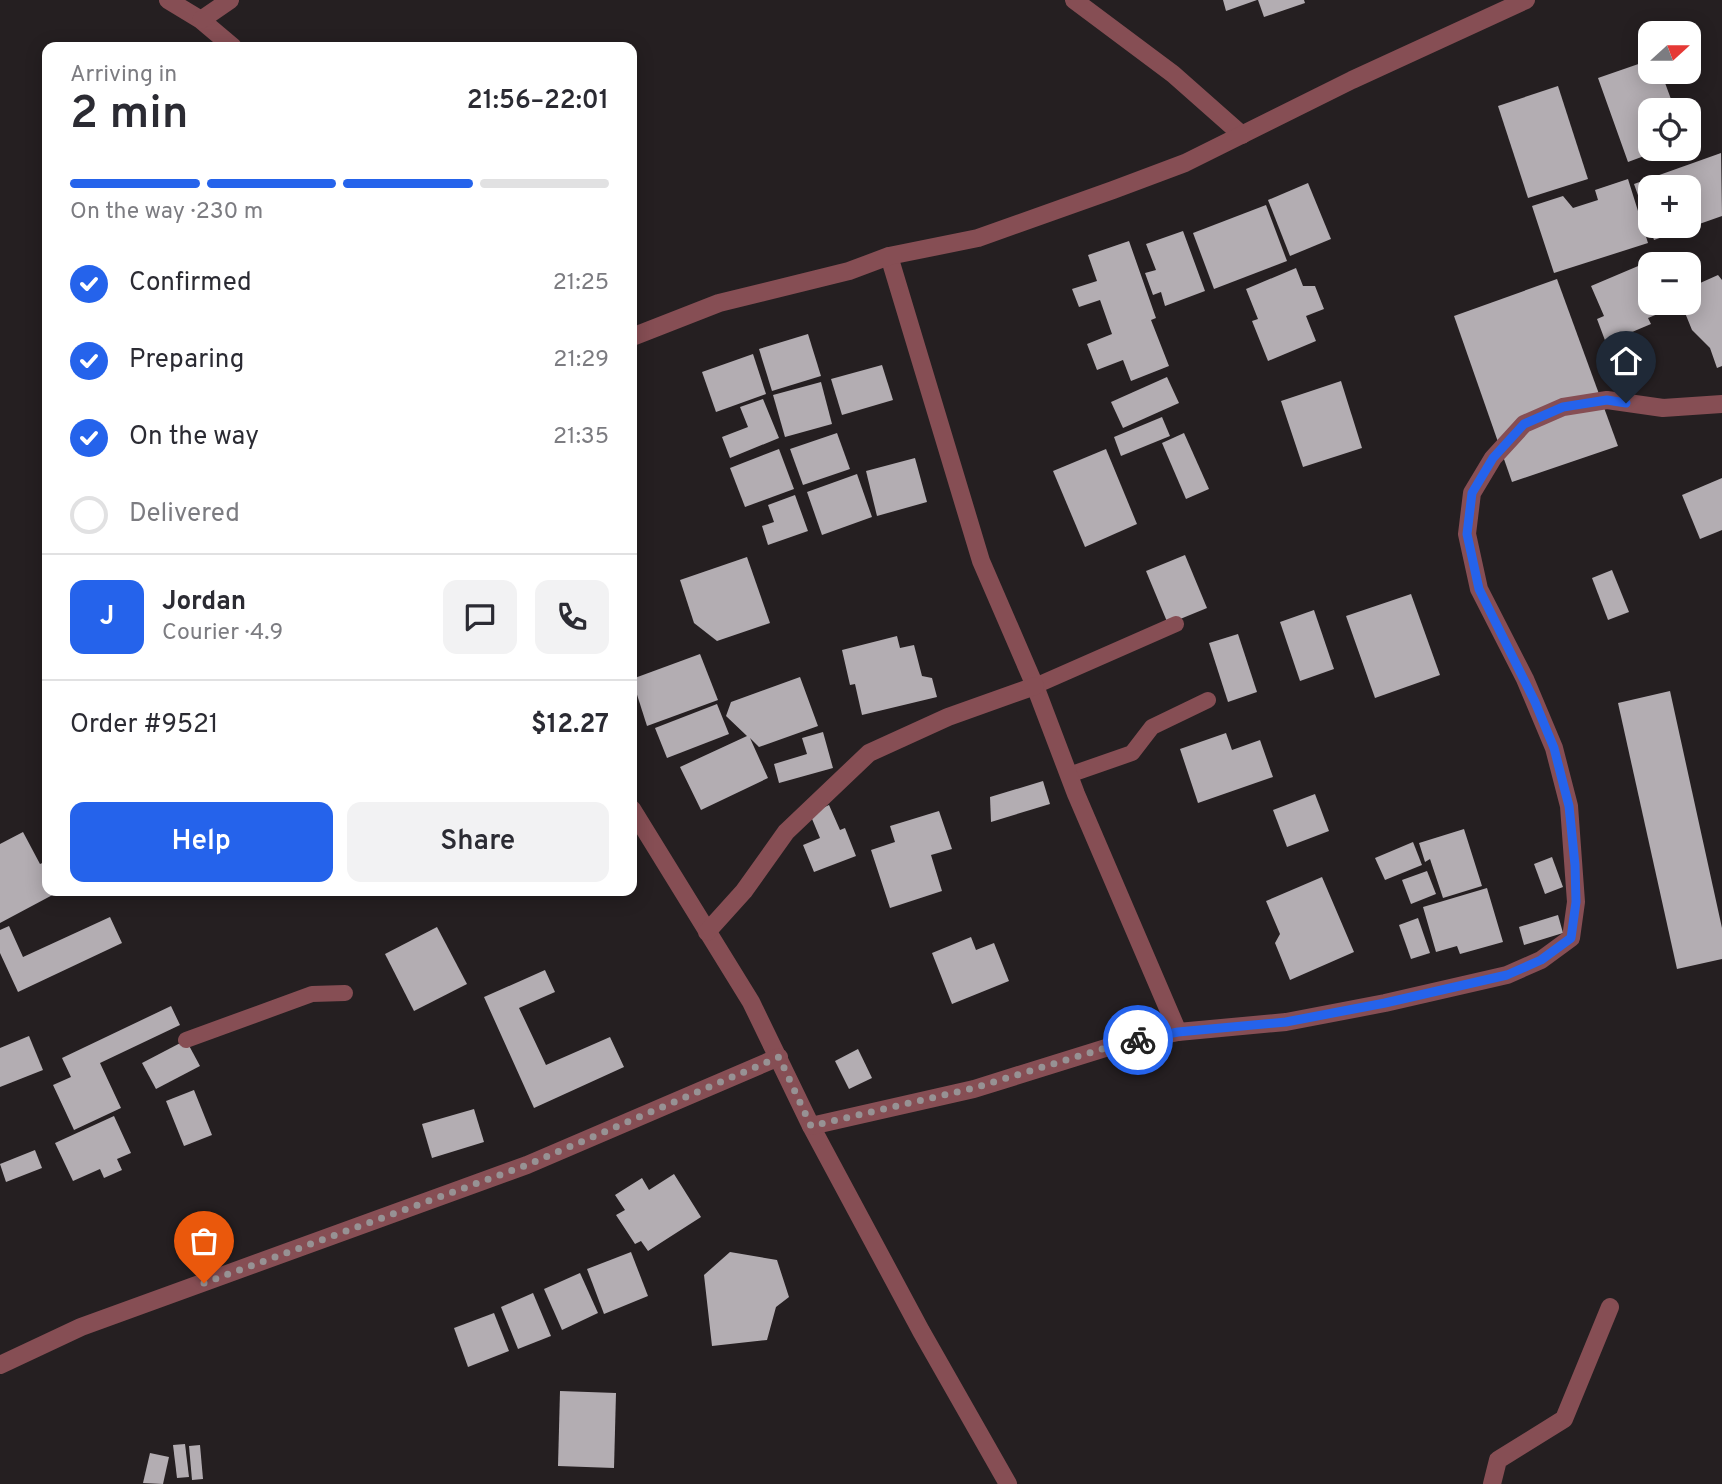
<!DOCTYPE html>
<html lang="en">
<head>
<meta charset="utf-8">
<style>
  :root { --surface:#fff; --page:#f2f2f3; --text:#2b2b33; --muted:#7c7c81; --line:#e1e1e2; --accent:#2563eb }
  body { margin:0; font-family:Overpass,sans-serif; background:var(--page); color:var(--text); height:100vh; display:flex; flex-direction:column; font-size:26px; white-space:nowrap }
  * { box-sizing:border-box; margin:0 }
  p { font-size:23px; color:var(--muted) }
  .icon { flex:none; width:38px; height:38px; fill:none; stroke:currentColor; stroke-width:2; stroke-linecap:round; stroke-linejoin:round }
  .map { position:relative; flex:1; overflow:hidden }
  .details { position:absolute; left:42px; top:42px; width:595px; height:854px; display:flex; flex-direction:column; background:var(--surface); border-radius:14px; box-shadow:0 4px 18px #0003 }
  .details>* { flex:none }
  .needle { width:46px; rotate:69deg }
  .controls { position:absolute; left:1638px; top:21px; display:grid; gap:14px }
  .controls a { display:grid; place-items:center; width:63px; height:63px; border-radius:14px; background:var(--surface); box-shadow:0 4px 18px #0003; font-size:35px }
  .pin { position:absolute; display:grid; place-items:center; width:60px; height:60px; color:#fff; margin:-72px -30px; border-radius:50% 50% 50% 0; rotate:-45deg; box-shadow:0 0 7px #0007 }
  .pin .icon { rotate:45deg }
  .courier { position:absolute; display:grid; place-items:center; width:70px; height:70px; margin:-35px; border:5px solid #2563eb; border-radius:50%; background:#fff; color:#222; box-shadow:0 2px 9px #0007 }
  .overview em { font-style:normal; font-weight:600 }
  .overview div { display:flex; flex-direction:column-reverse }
  .overview { display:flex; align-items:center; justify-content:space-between; height:119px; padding:0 28px }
  h1 { font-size:46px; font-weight:600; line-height:52px }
  .bar { display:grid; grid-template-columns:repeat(4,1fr); gap:10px 7px; align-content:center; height:84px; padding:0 28px }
  .bar i { height:9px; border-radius:5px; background:var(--line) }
  .bar .selected { background:var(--accent) }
  .bar p { grid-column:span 4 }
  .line { display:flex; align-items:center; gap:18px; padding:0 28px; border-top:2px solid var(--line) }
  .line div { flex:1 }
  .round { display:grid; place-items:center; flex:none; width:74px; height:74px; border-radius:14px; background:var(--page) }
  ol { padding:0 28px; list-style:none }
  li { display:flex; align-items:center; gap:21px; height:77px }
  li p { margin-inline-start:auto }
  li .icon { padding:7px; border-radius:50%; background:var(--accent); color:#fff; stroke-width:4 }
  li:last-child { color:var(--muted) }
  li i { width:38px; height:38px; border:4px solid var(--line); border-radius:50% }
  .primary-button { display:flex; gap:14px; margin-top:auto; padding:14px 28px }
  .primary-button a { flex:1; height:80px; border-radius:14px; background:var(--accent); color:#fff; font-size:28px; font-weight:600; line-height:80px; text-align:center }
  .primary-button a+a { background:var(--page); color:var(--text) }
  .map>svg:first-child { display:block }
</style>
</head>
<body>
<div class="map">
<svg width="1722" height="1484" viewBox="0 0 1722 1484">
  <rect width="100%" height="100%" fill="#251f21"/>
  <!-- building -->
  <g fill="#b3adb2" fill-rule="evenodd">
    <path d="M1223,0H1257L1226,11Z"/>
    <path d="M1258,0H1304L1305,3L1264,17Z"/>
    <path d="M1650,60V72H1661L1675,110H1650V149H1663L1628,162L1598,78Z"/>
    <path d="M1558,86L1588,179L1528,198L1498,106Z"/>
    <path d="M1721,153L1722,216L1654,240L1634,184ZM1650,187H1689V226H1650Z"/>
    <path d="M1628,179L1648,243L1554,273L1532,206L1563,196L1573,208L1598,200L1595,190Z"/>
    <path d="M1308,183L1331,239L1290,256L1268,200Z"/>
    <path d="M1266,205L1287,261L1214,289L1193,233Z"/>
    <path d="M1183,231L1205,291L1165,306L1161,292L1153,295L1145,273L1156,270L1146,244Z"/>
    <path d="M1129,241L1156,318L1151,320L1169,366L1131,381L1123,360L1097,370L1087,344L1112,334L1100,300L1079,307L1072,289L1097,281L1088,255Z"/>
    <path d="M1650,261V303H1667L1670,309L1648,318L1651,324L1606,343L1597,319L1604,316L1591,286Z"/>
    <path d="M1296,268L1303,286H1315L1324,309L1306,316L1316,341L1268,361L1252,321L1258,319L1246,289Z"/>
    <path d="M1718,275L1722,280V366L1717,368L1710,348L1692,330L1681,303H1689V288Z"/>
    <path d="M1557,279L1618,446L1512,482L1454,316Z"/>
    <path d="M808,334L821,376L772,391L759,349Z"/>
    <path d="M753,354L766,394L716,412L702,372Z"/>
    <path d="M882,365L893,400L842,415L831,379Z"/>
    <path d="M1167,377L1179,403L1123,428L1111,402Z"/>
    <path d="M1341,381L1362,448L1303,467L1281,401Z"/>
    <path d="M821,382L832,424L785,437L773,395Z"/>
    <path d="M763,399L779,438L730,458L722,437L748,427L740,407Z"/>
    <path d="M1162,417L1170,436L1121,456L1114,437Z"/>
    <path d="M837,433L850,469L803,485L790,449Z"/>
    <path d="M1184,433L1209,489L1186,499L1162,443Z"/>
    <path d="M779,449L794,489L745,507L730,468Z"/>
    <path d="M1106,449L1137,524L1085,547L1053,471Z"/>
    <path d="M915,458L927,502L877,516L866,471Z"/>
    <path d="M857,474L872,517L822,535L807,492Z"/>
    <path d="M1722,478V530L1700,539L1682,495Z"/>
    <path d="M795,495L808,531L768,545L762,526L774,522L768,505Z"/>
    <path d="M1185,555L1207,608L1168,624L1146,571Z"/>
    <path d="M747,557L770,623L717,641L694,623L680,580Z"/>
    <path d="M1612,570L1629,612L1608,620L1592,578Z"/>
    <path d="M1411,594L1440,675L1375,698L1346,616Z"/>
    <path d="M1314,610L1334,669L1300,681L1280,622Z"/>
    <path d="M1238,634L1257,692L1228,702L1209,643Z"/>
    <path d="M897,636L900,648L914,645L922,676L932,678L937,697L862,715L855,684L850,685L842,650Z"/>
    <path d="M700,654L718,700L647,726L632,679Z"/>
    <path d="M800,677L818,726L759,747L750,738L768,778L701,810L680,767L747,736L726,716L731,702Z"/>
    <path d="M1670,691L1722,928V959L1677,969L1618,703Z"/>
    <path d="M717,704L729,734L667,758L655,728Z"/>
    <path d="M823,732L833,768L779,783L774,764L807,754L802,738Z"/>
    <path d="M1226,733L1232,750L1260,740L1273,777L1198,803L1180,749Z"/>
    <path d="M1043,781L1050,804L991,822L990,797Z"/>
    <path d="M1315,794L1329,831L1287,847L1273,810Z"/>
    <path d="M829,805L840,830L845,828L856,856L814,872L803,845L820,838L810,814Z"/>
    <path d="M939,811L952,849L931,855L942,891L890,908L871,850L895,842L890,826Z"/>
    <path d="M1464,829L1482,886L1443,898L1430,859L1425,862L1419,843Z"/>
    <path d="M23,832L40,864L47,861V891H60L0,923V844Z"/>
    <path d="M1413,842L1422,865L1385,880L1375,858Z"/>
    <path d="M1552,857L1563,887L1545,894L1534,864Z"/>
    <path d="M1427,871L1436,894L1411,904L1402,880Z"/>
    <path d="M1322,877L1354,952L1290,980L1275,943L1280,934L1266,901Z"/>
    <path d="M1487,888L1503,942L1460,954L1457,946L1436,952L1423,907Z"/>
    <path d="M1558,915L1563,933L1524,945L1519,927Z"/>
    <path d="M110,917L122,943L18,992L0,953V930L9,926L23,957Z"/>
    <path d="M1418,918L1430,953L1411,959L1399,925Z"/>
    <path d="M437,927L467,984L414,1011L385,954Z"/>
    <path d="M971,937L976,950L994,943L1009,981L952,1004L932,953Z"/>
    <path d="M545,970L555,992L519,1008L546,1065L610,1037L624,1067L534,1108L484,997Z"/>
    <path d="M171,1006L180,1025L100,1063L121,1108L74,1130L53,1085L71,1077L62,1058Z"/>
    <path d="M29,1036L43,1070L0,1087V1048Z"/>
    <path d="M186,1040L200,1066L156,1089L142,1063Z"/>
    <path d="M858,1049L872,1078L849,1089L835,1061Z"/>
    <path d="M194,1090L212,1135L184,1146L166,1101Z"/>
    <path d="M474,1109L484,1142L432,1158L422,1124Z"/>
    <path d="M114,1116L131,1153L117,1159L122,1170L104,1178L100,1169L73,1181L55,1143Z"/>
    <path d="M35,1150L42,1168L6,1182L0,1164Z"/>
    <path d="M674,1174L701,1217L648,1251L641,1241L635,1244L616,1215L625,1210L615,1195L642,1178L649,1190Z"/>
    <path d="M631,1252L648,1296L604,1314L587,1269Z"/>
    <path d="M730,1252L777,1260L789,1297L776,1307L767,1340L712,1346L704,1275Z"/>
    <path d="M580,1273L598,1313L562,1330L544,1289Z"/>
    <path d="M533,1293L551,1336L518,1349L501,1307Z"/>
    <path d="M494,1313L509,1351L468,1367L454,1328Z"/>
    <path d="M560,1391L616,1393L614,1468L558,1466Z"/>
    <path d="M185,1444L189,1477L177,1478L173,1445Z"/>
    <path d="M200,1445L203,1479L192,1480L189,1446Z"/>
    <path d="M150,1453L169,1457L163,1484L143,1483Z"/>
  </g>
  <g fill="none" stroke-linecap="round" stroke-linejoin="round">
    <!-- lane -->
    <g stroke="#864e54" stroke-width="16">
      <path d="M1035,686L1176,624"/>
      <path d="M1069,775L1132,753L1152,727L1208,700"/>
      <path d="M186,1040L312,994L345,993"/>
    </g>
    <!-- street -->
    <g stroke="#864e54" stroke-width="18">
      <path d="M168,0L201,20L233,47"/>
      <path d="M1074,0L1173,74L1242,135"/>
      <path d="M201,20L230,0"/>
      <path d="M889,256L981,561L1035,686L1076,794L1178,1032"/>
      <path d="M632,337L719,303L849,271L889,256L978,238L1113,190L1185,163L1352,80L1526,0"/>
      <path d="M632,809L751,1002L811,1126L921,1331L1008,1484"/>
      <path d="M707,932L744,891L786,832L869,753L948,717L1035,686"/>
      <path d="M811,1126L974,1089L1112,1046L1178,1032L1286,1022L1385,1003L1507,975L1541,960L1571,938L1576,902L1569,806L1554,748L1525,679L1479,589L1467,534L1472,493L1493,458L1524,424L1563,407L1607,400L1663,408L1722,404"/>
      <path d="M0,1365L81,1327L527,1165L779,1057"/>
      <path d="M1492,1484L1498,1460L1564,1419L1610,1307"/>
    </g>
  </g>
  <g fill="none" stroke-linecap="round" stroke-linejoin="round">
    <!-- done -->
    <path stroke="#979294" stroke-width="7" stroke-dasharray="0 12.6" d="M204,1283L527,1165L779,1057L811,1126L974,1088L1112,1046L1138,1040"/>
    <!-- route -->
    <path stroke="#2563eb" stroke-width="9" d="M1138,1040L1178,1032L1286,1022L1385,1003L1507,975L1541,960L1571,938L1576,902L1575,865L1569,806L1564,787L1554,748L1535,702L1479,589L1467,534L1472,493L1493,458L1524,424L1563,407L1607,400L1626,403"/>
  </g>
</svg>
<div class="controls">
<a><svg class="needle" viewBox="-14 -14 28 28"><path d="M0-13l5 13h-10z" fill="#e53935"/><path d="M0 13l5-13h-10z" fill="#7c7c81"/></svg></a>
<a><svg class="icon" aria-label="locate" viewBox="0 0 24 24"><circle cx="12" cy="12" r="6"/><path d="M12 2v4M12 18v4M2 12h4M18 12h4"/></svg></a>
<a>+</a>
<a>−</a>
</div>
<div class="pin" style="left:204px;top:1283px;background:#ea580c"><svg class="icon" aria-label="bag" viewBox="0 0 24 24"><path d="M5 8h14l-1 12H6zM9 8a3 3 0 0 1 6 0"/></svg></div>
<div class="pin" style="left:1626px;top:403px;background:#1f2937"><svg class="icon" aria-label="home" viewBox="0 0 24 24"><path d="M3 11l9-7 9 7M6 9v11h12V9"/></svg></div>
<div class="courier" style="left:1138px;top:1040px"><svg class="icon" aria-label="bike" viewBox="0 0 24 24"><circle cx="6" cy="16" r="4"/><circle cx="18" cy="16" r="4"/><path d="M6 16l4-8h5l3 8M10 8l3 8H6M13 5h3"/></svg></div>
<section class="details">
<div class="overview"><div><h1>2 min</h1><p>Arriving in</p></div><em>21:56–22:01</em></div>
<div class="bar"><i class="selected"></i><i class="selected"></i><i class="selected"></i><i></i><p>On the way · 230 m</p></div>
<ol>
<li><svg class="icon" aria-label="check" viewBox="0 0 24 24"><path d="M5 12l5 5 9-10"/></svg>Confirmed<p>21:25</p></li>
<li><svg class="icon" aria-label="check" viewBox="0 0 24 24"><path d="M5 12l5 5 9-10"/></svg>Preparing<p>21:29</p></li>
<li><svg class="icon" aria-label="check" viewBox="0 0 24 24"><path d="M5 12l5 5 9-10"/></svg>On the way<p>21:35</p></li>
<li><i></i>Delivered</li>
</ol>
<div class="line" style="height:126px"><b class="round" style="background:var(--accent);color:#fff">J</b><div><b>Jordan</b><p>Courier · 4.9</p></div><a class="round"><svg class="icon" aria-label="chat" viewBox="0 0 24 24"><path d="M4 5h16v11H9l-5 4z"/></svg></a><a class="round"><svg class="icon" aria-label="phone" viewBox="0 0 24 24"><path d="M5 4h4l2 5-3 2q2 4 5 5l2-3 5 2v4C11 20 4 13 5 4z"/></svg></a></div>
<div class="line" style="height:91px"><div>Order #9521</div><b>$12.27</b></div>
<div class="primary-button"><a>Help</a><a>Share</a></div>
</section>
</div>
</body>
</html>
